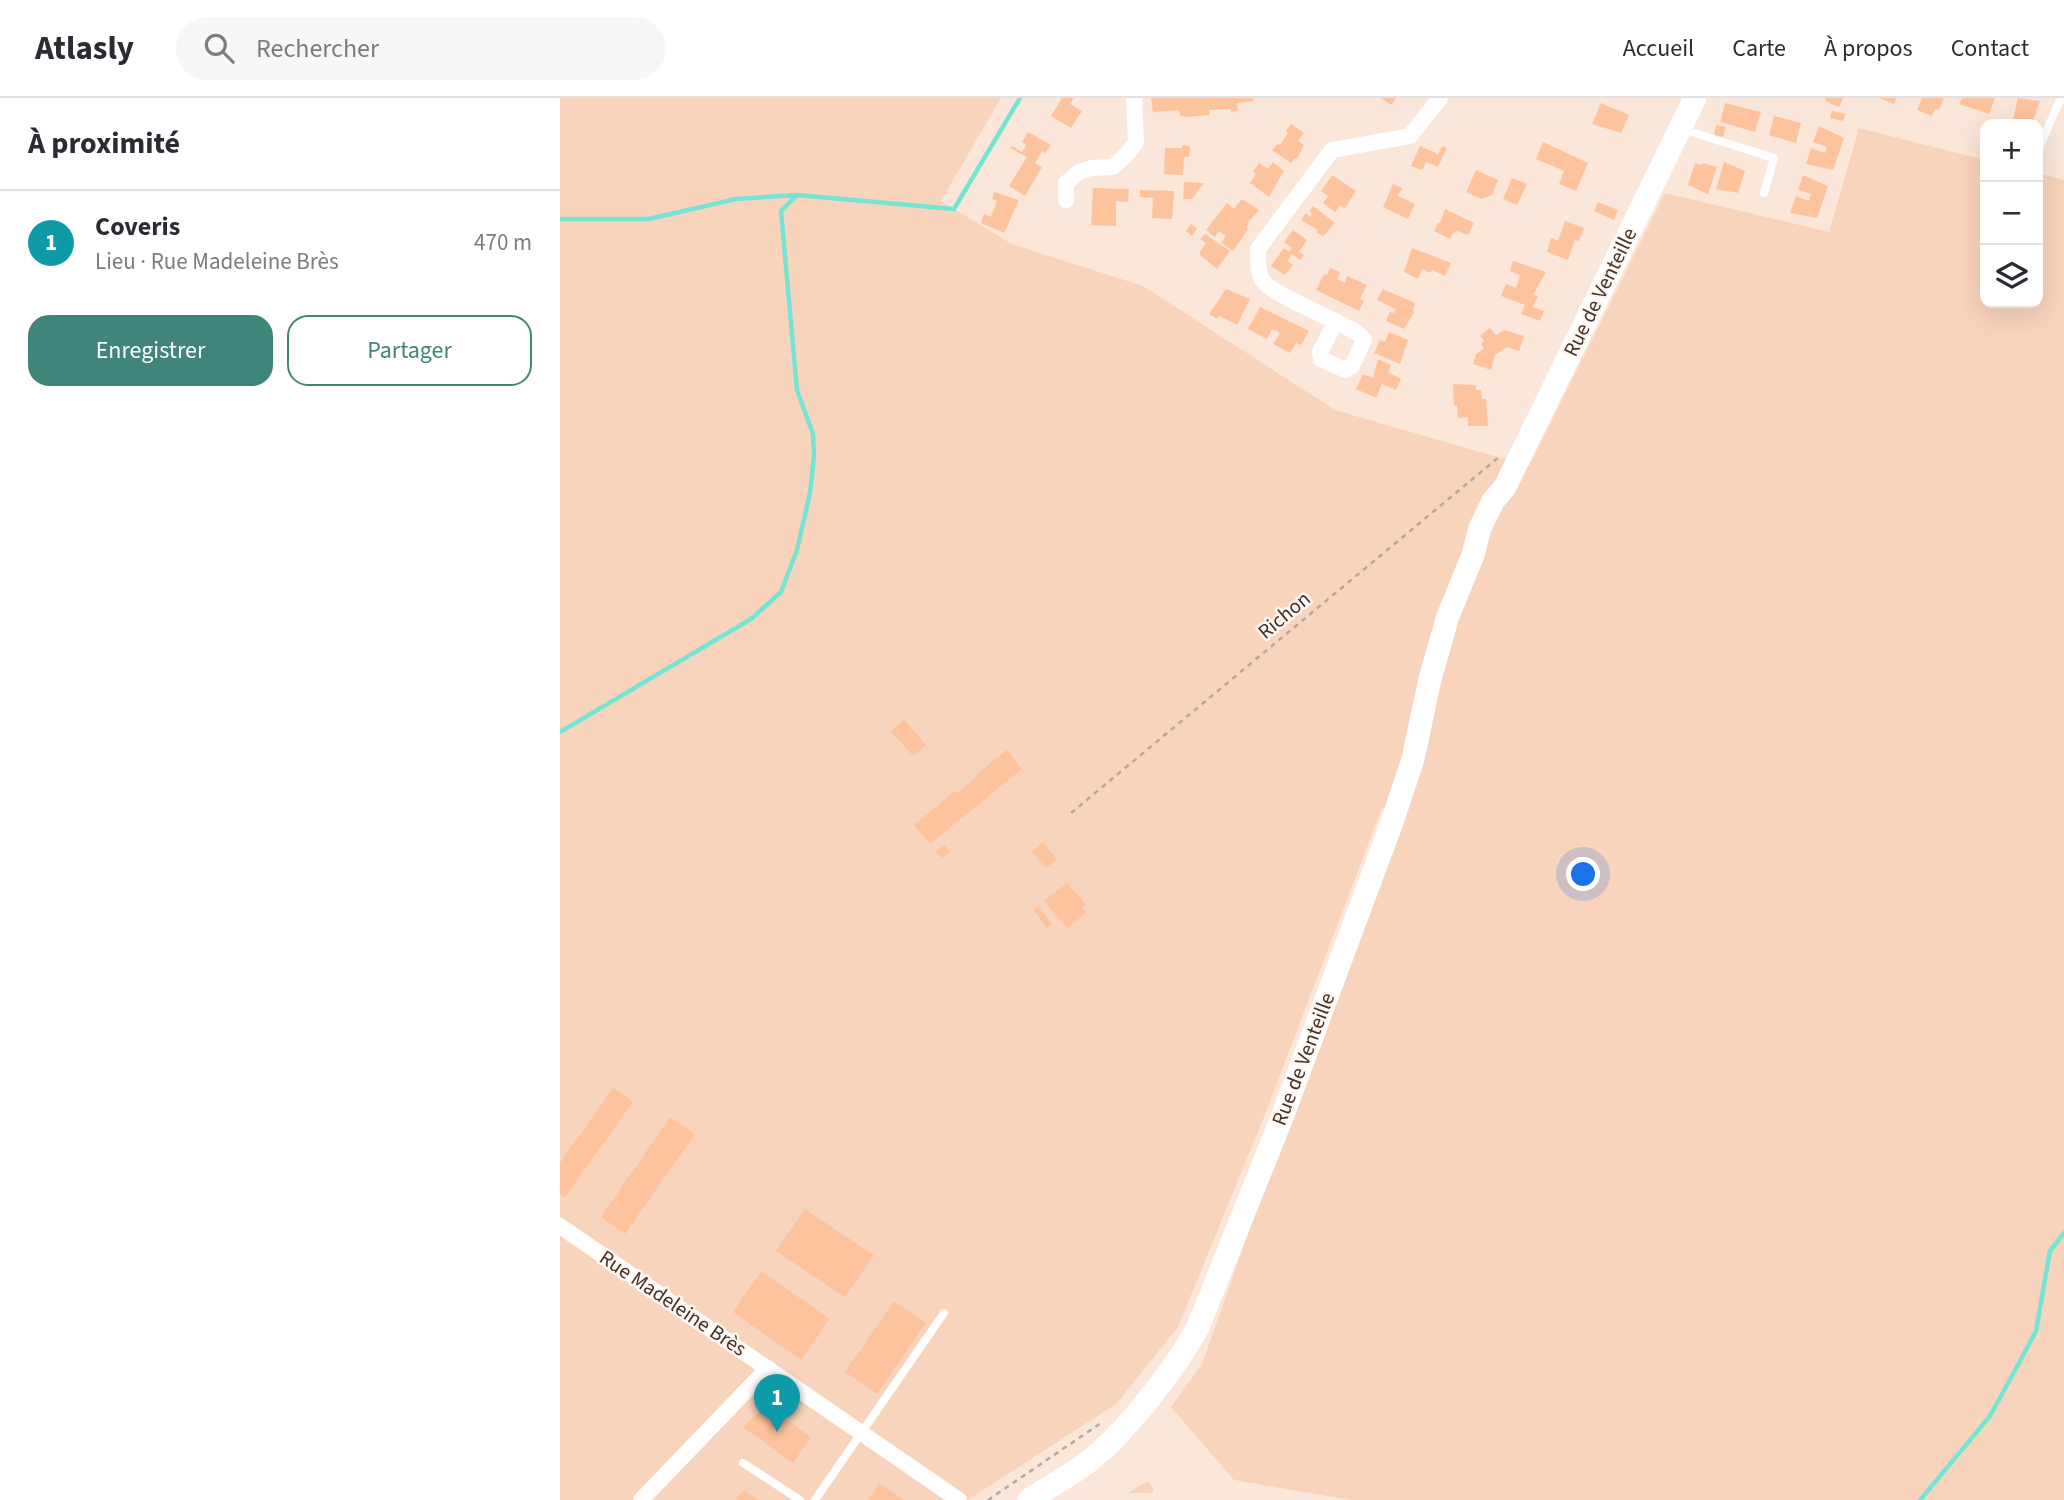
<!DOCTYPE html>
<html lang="fr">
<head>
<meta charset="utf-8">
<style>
  body { margin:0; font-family:"Source Sans 3",sans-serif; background:#f7f7f7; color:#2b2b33 }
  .controls { position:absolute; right:21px; top:21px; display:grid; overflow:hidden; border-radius:14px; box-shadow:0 7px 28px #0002 }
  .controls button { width:63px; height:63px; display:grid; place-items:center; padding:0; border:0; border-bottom:2px solid #e1e1e2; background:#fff; color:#2b2b33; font:35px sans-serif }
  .you { position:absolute; left:1024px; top:777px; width:24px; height:24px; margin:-18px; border:5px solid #fff; border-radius:50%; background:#1a73e8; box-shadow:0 0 0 10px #1a73e833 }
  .badge { display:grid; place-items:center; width:46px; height:46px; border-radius:50%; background:#40857a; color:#fff; font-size:23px; font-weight:700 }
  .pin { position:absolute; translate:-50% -58px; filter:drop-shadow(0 2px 4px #0008) }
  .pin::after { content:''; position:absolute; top:37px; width:24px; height:21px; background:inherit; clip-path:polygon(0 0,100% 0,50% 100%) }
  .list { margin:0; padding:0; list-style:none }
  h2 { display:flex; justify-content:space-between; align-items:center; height:91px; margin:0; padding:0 28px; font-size:30px }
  h2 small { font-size:23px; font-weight:400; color:#7c7c81 }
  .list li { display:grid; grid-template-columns:46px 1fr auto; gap:21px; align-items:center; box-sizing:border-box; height:105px; padding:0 28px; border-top:2px solid #e1e1e2 }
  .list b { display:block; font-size:26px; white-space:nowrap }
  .list p { margin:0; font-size:23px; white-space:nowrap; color:#7c7c81 }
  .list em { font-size:23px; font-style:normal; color:#7c7c81 }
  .actions { display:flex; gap:14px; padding:21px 28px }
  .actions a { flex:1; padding:16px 0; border:2px solid #40857a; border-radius:21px; text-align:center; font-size:24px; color:#40857a }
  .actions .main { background:#40857a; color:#fff }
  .icon { flex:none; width:38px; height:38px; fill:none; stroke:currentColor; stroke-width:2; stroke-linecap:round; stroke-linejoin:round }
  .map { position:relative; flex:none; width:1504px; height:1402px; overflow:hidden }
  header { display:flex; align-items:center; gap:42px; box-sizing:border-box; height:98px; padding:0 35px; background:#fff; border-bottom:2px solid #e1e1e2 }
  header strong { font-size:33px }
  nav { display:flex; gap:38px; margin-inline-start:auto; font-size:24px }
  .search { width:490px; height:63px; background:#f7f7f7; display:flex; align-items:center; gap:18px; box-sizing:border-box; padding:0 24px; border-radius:38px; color:#7c7c81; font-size:26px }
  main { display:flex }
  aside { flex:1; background:#fff }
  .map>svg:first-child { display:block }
  .green { fill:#f9d4bc }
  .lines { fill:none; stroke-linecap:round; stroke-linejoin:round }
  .stream { stroke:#75e4d3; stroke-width:4.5 }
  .building { fill:#fdc39c }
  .path { stroke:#b8a79b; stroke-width:2.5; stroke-dasharray:5 5; stroke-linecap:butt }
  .lane { stroke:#fff; stroke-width:8 }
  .street { stroke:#fff; stroke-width:16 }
  .secondary { stroke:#fff; stroke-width:23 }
  .labels { text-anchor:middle; stroke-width:5; stroke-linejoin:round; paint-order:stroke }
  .street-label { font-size:21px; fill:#42342c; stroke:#fef7f2 }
</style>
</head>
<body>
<header>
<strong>Atlasly</strong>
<div class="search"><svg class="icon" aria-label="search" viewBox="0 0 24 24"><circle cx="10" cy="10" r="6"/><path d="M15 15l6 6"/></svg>Rechercher</div>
<nav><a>Accueil</a><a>Carte</a><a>À propos</a><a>Contact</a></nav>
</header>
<main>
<aside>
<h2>À proximité<small></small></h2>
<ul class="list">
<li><span class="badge" style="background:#0f9aa8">1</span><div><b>Coveris</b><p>Lieu · Rue Madeleine Brès</p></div><em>470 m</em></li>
</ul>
<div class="actions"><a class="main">Enregistrer</a><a>Partager</a></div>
</aside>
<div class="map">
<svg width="1504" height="1402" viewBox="0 0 1504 1402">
  <rect width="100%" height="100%" fill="#fbe7d9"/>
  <g class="green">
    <path d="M0,0H441L381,103L452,146L583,188L775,312L969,368L1105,95L1269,134L1299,30L1425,62V205H1478V75L1504,82V1402H790L674,1382L611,1309L642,1266L726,1028L842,725L822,710L704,1019L618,1229L556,1306L408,1402H0Z"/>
    <path d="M588,1383L594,1392L593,1395H568Z"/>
  </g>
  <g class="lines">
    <g class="stream">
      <path d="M0,121H89L176,101L237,97"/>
      <path d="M0,634L191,521L221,494L237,452L250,395L254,358L253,336L237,292L221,113L237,97L394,111L460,0"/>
      <path d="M1360,1402L1430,1318L1453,1276L1476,1233L1490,1153L1504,1135"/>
    </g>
  </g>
  <g class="building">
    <path d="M502,0H514L510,6L522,13L511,30L491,18Z"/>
    <path d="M591,0H693V3L677,5L678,13L671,14V11L649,12L650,17L628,19L620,18L619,12L593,14Z"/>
    <path d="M821,0H836L831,7Z"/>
    <path d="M1266,0H1283L1279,9L1265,3Z"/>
    <path d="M1319,0H1337L1334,6Z"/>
    <path d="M1362,0H1384L1379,12L1375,11L1372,18L1357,12Z"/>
    <path d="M1402,0H1435L1429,16L1399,6Z"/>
    <path d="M1458,0L1480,3L1472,26H1452Z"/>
    <path d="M1041,5L1069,17L1061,35L1032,26Z"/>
    <path d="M1165,5L1201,14L1195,34L1160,24Z"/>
    <path d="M1272,13L1286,16L1283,23L1270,20Z"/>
    <path d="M1214,18L1241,25L1236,45L1209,37Z"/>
    <path d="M731,26L744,35L738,43L744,47L737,61L735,60L731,65L712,52L718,45L720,47L728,35L726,33Z"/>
    <path d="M1156,27L1166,29L1163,39L1154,37Z"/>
    <path d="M1259,28L1284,40L1273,72L1246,66L1251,50L1265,55L1267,49L1253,44Z"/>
    <path d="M468,34L491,47L485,55L482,53L475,65L482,69L465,98L449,88L467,59L450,50L452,48L462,54L466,47L462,44Z"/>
    <path d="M983,44L1028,65L1016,93L999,86L1004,73L976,61Z"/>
    <path d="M622,47L630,48L629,59H624L623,77L604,76L605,50H622Z"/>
    <path d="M860,48L878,56L882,48L887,50L878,69L866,64L862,72L851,68Z"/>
    <path d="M713,64L724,73L709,99L690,85L696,76L693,74L699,65L708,71Z"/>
    <path d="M1164,64L1185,73L1178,95L1156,91Z"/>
    <path d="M1135,65L1142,67L1143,65L1157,69L1148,96L1128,87Z"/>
    <path d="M916,72L938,82L932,97L921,101L906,94Z"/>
    <path d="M772,77L796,93L785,110L780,107L775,114L763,105L768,98L761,93Z"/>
    <path d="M1243,77L1268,88L1257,120L1230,115L1236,98L1249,103L1251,96L1238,92Z"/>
    <path d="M952,80L967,86L957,107L943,101Z"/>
    <path d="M624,84L644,85L632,101H623Z"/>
    <path d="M833,86L842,90L838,98L855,106L848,121L823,109Z"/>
    <path d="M533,90L569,91L568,104L556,103V128L531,127Z"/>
    <path d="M580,92L614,93L612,121L592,120L593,100L580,99Z"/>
    <path d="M434,94L459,102L444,135L421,125L424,116L431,119L437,103L432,101Z"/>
    <path d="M682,101L699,112L689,123L687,129L688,131L673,153L661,145L666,138L659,133L655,139L646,132L667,105L674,111Z"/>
    <path d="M1038,104L1058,112L1054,122L1034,113Z"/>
    <path d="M753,108L775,125L763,138L756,134L758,132L741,122L746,115L750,119L752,116L749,113Z"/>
    <path d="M885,111L914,125L908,137L898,133L893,135L890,141L874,133L878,125H880Z"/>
    <path d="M1005,123L1024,130L1019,143L1015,142L1008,162L987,154L991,140L998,143Z"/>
    <path d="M631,126L637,130L632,138L626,133Z"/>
    <path d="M733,132L747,142L739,154L744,157L740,162L732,156L727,163L733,167L725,177L711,168L724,150L729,154L732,150L724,144Z"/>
    <path d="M645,136L670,153L657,171L639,156L646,145L640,141Z"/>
    <path d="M852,150L891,165L885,178L872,172L870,175L862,171L858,181L844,174Z"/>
    <path d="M953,163L986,174L973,197L978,198L973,209L984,213L980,223L961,216L965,207L941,198L946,186L956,190L960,177L950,173Z"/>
    <path d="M770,170L780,174L777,181L785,185L787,178L807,187L800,201L804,203L799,213L756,192L764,176L767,177Z"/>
    <path d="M666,191L690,201L677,227L659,218L657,221L649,216Z"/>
    <path d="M823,191L855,205L853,211L854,215L844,231L826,223L830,214L834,215L836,211L817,202Z"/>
    <path d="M700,209L749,233L741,247L736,245L730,255L713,246L720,235L712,231L707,241L688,231Z"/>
    <path d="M930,230L936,237L944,232L964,238L959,253L947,249L935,257L931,272L913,266L916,256L924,250L921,246L924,243L920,238Z"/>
    <path d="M829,234L848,242L840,266L814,255L820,242L825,244Z"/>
    <path d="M818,261L831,267L828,274L841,281L836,292L822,286L816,300L796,291L803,276L813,280Z"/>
    <path d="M893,286L916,287V292H921L922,301H926L928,328H908V319L898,320L897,307H894Z"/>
    <path d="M344,622L366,647L353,658L331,633Z"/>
    <path d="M447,652L462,671L370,746L354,727L395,693L397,695L418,678L417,676Z"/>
    <path d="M483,744L497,762L486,770L472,754Z"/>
    <path d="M385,747L390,754L382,760L376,753Z"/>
    <path d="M507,785L526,807L522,810L526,815L507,830L484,803Z"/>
    <path d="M478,808L492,826L487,830L473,812Z"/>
    <path d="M53,990L73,1004L5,1099L0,1096V1065Z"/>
    <path d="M110,1019L135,1036L65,1136L41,1119Z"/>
    <path d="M245,1111L314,1157L285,1199L216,1153Z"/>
    <path d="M201,1173L270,1221L241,1262L173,1214Z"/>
    <path d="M334,1203L366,1225L317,1296L285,1274Z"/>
    <path d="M206,1307L251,1339L233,1365L183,1329Z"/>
    <path d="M319,1385L344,1402H308Z"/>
    <path d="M183,1392L198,1402H176Z"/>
  </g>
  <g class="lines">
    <g class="path">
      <path d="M511,715L939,359"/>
      <path d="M428,1402L541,1325"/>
    </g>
    <g class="lane">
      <path d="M1122,31L1214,60L1204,95"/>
      <path d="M1478,52L1501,0"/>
      <path d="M183,1365L240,1402"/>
      <path d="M255,1402L384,1215"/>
    </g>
    <g class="street">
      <path d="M506,102V85L519,74L531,70L553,69L568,55L576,44L574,0"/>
      <path d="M776,223L760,254L761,261L785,272L792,268L804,242C799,234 789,231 781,226C766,218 711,195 703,183C697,173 698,162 698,151L772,52L850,38L880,0"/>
      <path d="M0,1128L399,1402"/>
      <path d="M81,1402L208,1270"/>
    </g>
    <path class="secondary" d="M469,1402C490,1388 514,1376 533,1360C570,1329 615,1271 638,1229L721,1022L831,727L853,661L870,581L888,518L913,457L920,430L933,403L945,389L1135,0"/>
  </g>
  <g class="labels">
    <g class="street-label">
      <text transform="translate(1040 194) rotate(-64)" y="7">Rue de Venteille</text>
      <text transform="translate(724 517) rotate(-40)" y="7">Richon</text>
      <text transform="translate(743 961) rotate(-69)" y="7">Rue de Venteille</text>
      <text transform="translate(113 1205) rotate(34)" y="7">Rue Madeleine Brès</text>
    </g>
  </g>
</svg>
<div class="controls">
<button>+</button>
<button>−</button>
<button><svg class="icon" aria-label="layers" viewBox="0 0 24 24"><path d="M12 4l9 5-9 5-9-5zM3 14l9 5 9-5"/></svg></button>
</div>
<div class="you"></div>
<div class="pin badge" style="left:217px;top:1334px;background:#0f9aa8">1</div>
</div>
</main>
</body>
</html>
